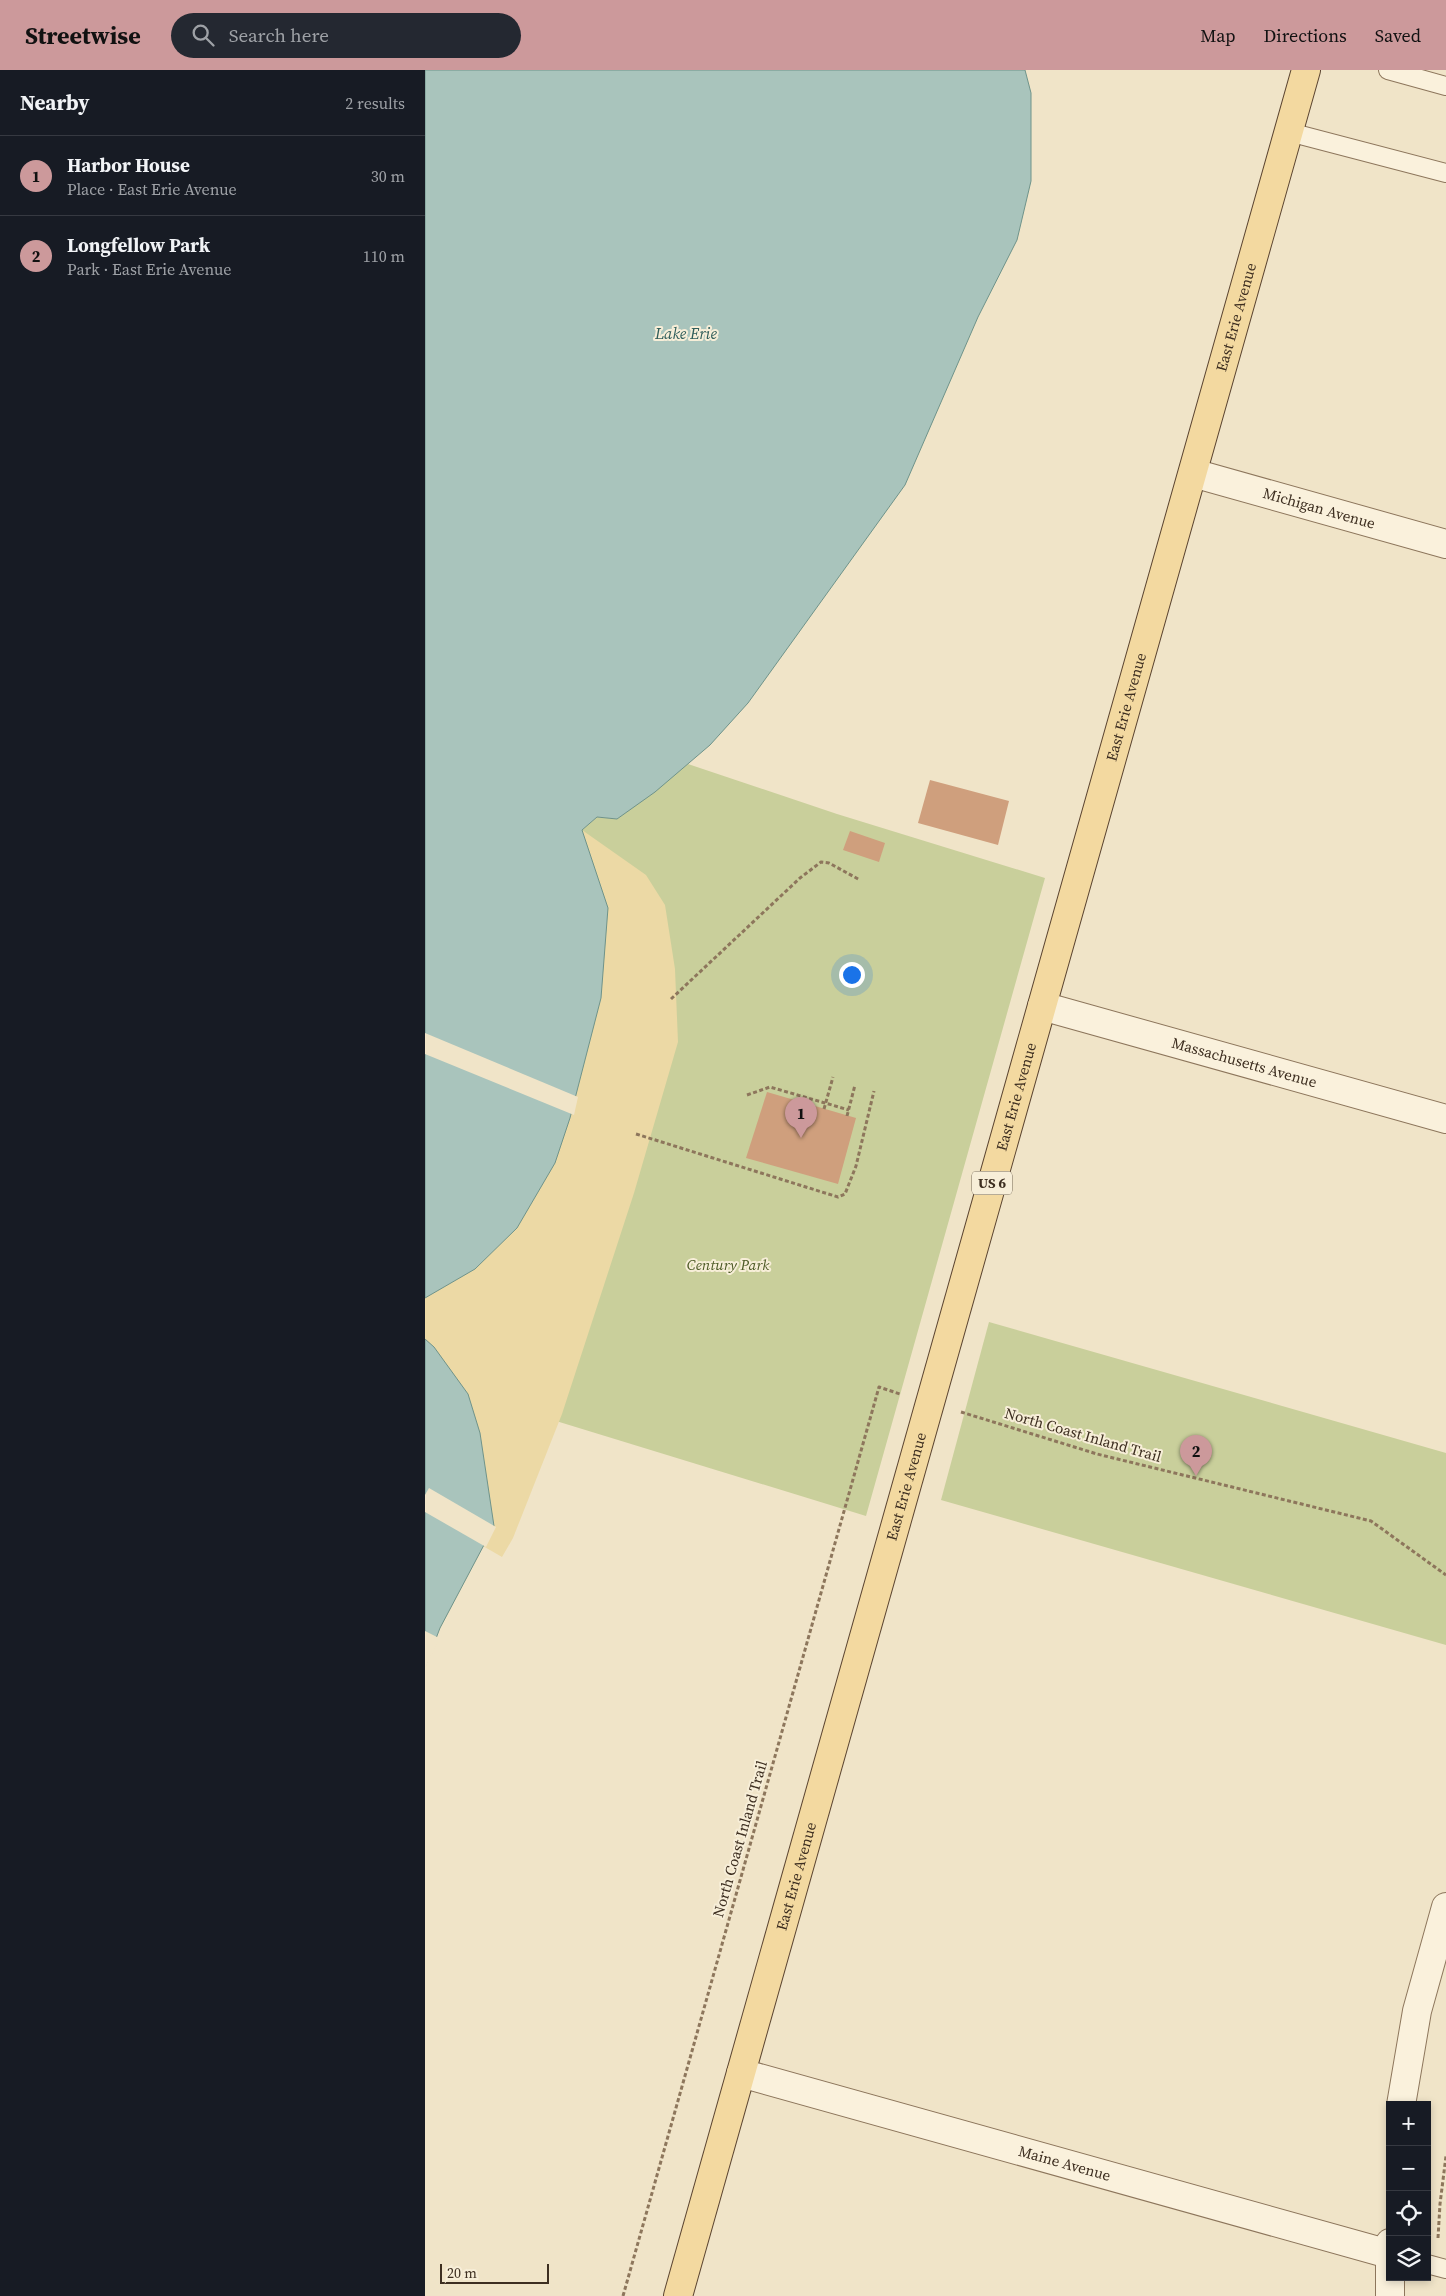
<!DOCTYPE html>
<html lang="en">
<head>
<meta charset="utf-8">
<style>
  body { margin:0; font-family:"Source Serif 4",serif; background:#242831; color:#f1f3f6 }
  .controls { position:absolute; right:15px; bottom:15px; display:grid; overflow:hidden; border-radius:0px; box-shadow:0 2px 8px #0003 }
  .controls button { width:45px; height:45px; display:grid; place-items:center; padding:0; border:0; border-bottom:1px solid #363941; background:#171b24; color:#f1f3f6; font:25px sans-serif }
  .scale { position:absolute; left:15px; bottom:12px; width:109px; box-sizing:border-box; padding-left:5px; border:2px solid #3d2e20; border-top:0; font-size:14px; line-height:18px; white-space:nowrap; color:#3d2e20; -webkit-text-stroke:4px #f7eed8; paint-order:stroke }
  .you { position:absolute; left:426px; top:904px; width:18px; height:18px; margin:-12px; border:4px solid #fff; border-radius:50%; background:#1a73e8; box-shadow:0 0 0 8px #1a73e833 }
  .badge { display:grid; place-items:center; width:32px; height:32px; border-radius:50%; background:#cc999b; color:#111; font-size:16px; font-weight:700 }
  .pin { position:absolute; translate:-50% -41px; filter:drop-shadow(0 1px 2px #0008) }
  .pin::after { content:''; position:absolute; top:26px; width:18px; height:15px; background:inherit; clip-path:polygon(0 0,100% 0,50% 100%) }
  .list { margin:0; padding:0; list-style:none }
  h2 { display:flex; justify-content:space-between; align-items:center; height:65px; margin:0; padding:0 20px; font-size:21px }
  h2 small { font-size:16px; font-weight:400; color:#9ea1a6 }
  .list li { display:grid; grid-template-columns:32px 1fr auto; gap:15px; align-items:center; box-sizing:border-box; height:80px; padding:0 20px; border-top:1px solid #363941 }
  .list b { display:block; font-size:19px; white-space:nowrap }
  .list p { margin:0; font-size:16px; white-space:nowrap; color:#9ea1a6 }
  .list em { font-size:16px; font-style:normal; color:#9ea1a6 }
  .icon { flex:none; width:28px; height:28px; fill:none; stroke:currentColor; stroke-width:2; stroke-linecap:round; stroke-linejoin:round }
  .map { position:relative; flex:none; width:1021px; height:2226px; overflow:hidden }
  header { display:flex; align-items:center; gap:30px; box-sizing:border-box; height:70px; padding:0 25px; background:#cc999b; color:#111 }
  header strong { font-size:24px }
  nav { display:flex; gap:28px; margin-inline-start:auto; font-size:18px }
  .search { width:350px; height:45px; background:#242831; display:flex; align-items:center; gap:12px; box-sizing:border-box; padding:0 18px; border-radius:28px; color:#9ea1a6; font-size:19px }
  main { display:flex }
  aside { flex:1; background:#171b24 }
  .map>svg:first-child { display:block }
  .green { fill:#c9cf9b }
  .sand { fill:#ecd9a5 }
  .water { fill:#a9c4bc; stroke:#6f938a }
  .pier { fill:#f0e4c8 }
  .building { fill:#cf9f7d }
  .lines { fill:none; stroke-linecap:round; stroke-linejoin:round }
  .lane-casing { stroke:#8d765c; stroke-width:20 }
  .street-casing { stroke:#8d765c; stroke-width:30 }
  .primary-casing { stroke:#5b4430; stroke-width:30 }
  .path { stroke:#8d765c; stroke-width:3; stroke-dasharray:4 2.5; stroke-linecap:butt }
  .lane { stroke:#faf1dc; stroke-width:18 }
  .street { stroke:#faf1dc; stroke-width:28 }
  .primary { stroke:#f3d9a0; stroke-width:28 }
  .labels { text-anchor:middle; stroke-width:4; stroke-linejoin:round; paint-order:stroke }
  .shield { fill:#f7eed8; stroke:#756857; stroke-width:1 }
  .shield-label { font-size:14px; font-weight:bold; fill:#3d2e20 }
  .street-label { font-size:15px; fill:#3d2e20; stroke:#f7eed8 }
  .park-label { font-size:15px; font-style:italic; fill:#4d5a26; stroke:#f7eed8 }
  .water-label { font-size:16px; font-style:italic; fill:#2f5d5a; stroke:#f7eed8 }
</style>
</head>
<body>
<header>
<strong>Streetwise</strong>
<div class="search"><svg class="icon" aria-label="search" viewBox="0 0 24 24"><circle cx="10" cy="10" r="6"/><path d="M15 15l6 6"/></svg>Search here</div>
<nav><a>Map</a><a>Directions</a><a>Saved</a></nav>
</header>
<main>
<aside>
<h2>Nearby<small>2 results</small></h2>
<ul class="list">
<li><span class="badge">1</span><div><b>Harbor House</b><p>Place · East Erie Avenue</p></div><em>30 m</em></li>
<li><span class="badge">2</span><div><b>Longfellow Park</b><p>Park · East Erie Avenue</p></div><em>110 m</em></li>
</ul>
</aside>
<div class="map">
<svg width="1021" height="2226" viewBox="0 0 1021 2226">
  <rect width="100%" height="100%" fill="#f0e4c8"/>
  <g class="green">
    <path d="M263,694L412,744L620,808L441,1446L43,1324L0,1228L157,760L172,747L192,749Z"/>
    <path d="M564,1252L1021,1383V1575L516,1430Z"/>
  </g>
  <path class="sand" d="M157,760L221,805L240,835L250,899L253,972L209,1123L137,1344L88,1468L77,1487L58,1476L15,1558L0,1312V1152Z"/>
  <g class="water">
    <path d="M0,0H600L606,23V111L592,170L553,247L480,415L323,633L285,675L230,722L192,749L172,747L157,760L183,838L176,928L145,1048L130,1093L92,1158L50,1199L0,1228Z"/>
    <path d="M0,1269L9,1277L43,1324L55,1363L69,1456L15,1558L0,1597Z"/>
  </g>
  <g class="pier">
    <path d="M0,963L153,1027L149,1045L0,984Z"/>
    <path d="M4,1418L71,1457L61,1477L0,1442V1425Z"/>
    <path d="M0,1561L12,1567L13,1570L0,1599Z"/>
  </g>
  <g class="building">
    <path d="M505,710L584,731L573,775L493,753Z"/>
    <path d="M425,761L460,773L454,792L418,780Z"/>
    <path d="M342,1022L431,1048L413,1114L321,1088Z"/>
  </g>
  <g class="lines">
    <defs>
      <g id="lane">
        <path d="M963,0L1021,16"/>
        <path d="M864,62L1021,103"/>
        <path d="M1002,2194L1021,2199"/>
      </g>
      <g id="street">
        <path id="s1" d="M768,403L1021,474"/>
        <path id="s2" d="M617,936L1021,1049"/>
        <path id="s3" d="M316,2003L964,2184"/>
        <path d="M976,2035L992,1941L1021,1837"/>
        <path d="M965,2173V2226"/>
      </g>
      <g id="primary">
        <path id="s4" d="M253,2226L881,0"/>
      </g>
    </defs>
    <use href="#lane" class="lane-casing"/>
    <use href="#street" class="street-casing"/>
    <use href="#primary" class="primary-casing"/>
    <g class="path">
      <path d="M246,929L375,808L396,792L404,793L435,810"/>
      <path d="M322,1025L345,1017L424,1040"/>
      <path d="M399,1039L408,1007"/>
      <path d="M422,1046L430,1015"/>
      <path d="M211,1064L413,1127L420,1124L431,1096L449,1021"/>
      <path d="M536,1342L672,1384L946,1451L1021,1505"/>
      <path d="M1013,2168L1015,2134L1021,2086"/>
      <path d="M198,2226L454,1317L475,1324"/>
    </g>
    <use href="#lane" class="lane"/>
    <use href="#street" class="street"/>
    <use href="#primary" class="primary"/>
  </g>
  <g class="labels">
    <rect class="shield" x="547" y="1101.5" width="40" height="23" rx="4"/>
    <g class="shield-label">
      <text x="567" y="1118">US 6</text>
    </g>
    <g class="street-label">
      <text dy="5" stroke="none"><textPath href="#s4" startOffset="2056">East Erie Avenue</textPath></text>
      <text dy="5" stroke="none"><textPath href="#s1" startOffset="131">Michigan Avenue</textPath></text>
      <text dy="5" stroke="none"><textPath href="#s4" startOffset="1651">East Erie Avenue</textPath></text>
      <text dy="5" stroke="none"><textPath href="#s2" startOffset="210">Massachusetts Avenue</textPath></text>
      <text dy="5" stroke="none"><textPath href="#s4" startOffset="1246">East Erie Avenue</textPath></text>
      <text transform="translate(658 1365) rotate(16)" y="5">North Coast Inland Trail</text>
      <text dy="5" stroke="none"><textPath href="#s4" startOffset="841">East Erie Avenue</textPath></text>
      <text transform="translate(315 1769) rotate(-74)" y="5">North Coast Inland Trail</text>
      <text dy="5" stroke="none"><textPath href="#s4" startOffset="436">East Erie Avenue</textPath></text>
      <text dy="5" stroke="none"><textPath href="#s3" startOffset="336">Maine Avenue</textPath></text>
    </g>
    <g class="park-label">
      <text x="303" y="1200">Century Park</text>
    </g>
    <g class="water-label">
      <text x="261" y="269">Lake Erie</text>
    </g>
  </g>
</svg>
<div class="controls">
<button>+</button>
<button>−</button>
<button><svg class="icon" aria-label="locate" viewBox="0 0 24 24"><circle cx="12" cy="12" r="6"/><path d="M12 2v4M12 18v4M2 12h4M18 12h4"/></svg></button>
<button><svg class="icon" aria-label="layers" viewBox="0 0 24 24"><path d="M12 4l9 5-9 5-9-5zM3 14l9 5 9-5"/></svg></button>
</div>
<div class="scale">20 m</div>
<div class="you"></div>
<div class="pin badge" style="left:376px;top:1068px">1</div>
<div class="pin badge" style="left:771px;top:1406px">2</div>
</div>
</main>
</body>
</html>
